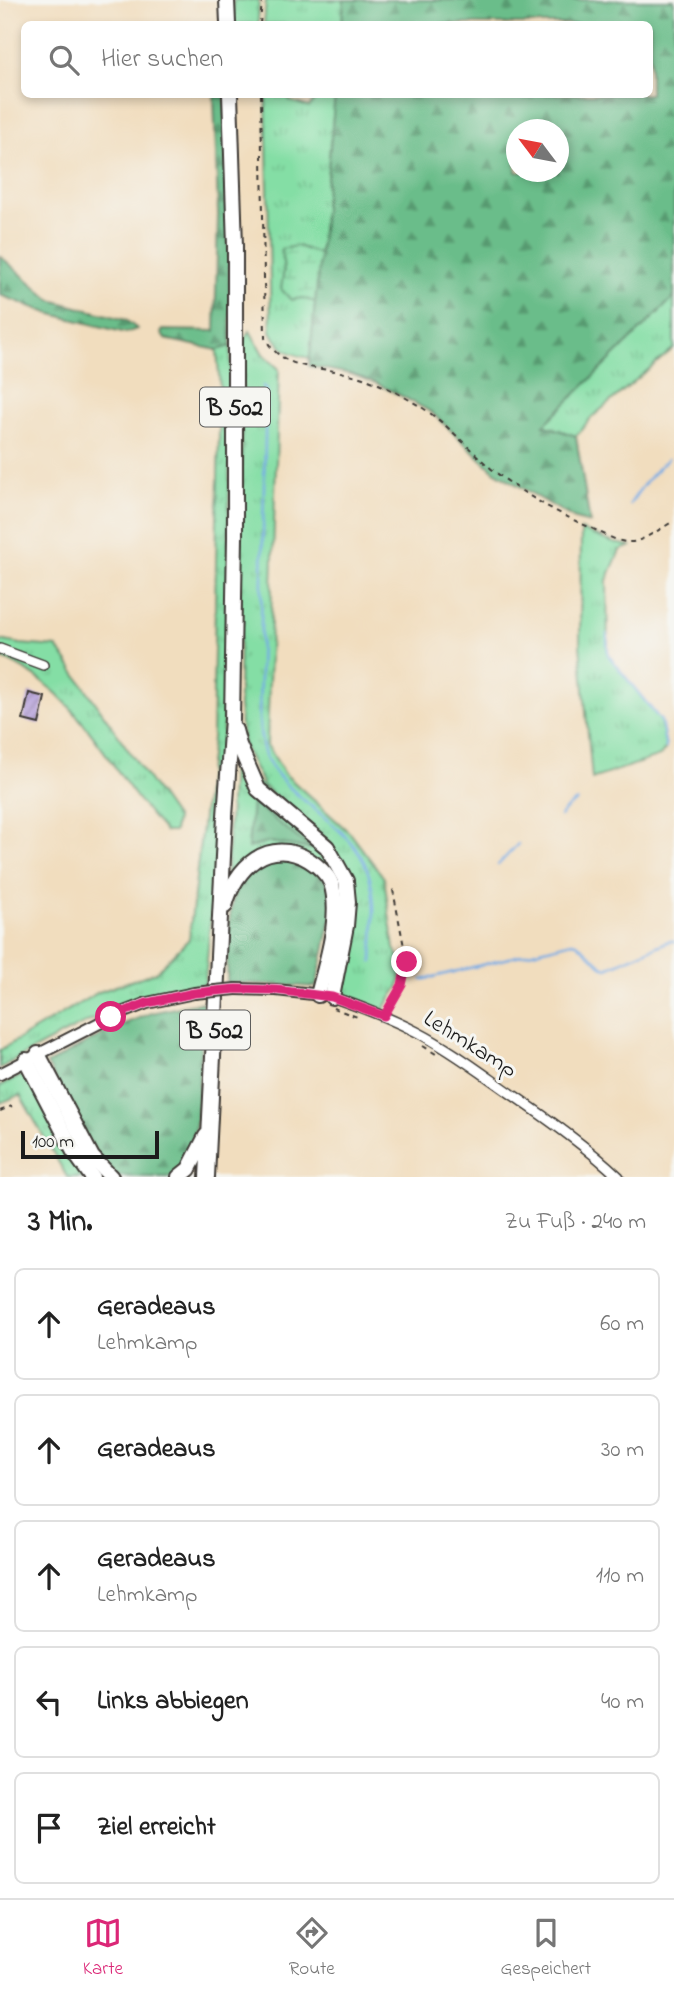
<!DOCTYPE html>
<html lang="de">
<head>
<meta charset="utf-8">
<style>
  body { margin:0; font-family:"Indie Flower",sans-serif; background:#f6f6f6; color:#222 }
  .compass { position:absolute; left:506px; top:119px; width:63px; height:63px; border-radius:50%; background:#fff; box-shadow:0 4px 10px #0003; rotate:302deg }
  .scale { position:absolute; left:21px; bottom:18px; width:138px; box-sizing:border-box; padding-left:7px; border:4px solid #1c1c1c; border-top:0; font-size:19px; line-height:24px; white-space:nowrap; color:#1c1c1c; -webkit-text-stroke:5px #f6f6f2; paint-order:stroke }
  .stop { position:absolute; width:21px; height:21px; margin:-16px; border:5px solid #db2777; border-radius:50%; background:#fff }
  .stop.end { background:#db2777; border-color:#fff; box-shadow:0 2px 7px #0008 }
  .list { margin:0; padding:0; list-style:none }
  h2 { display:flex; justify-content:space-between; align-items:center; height:91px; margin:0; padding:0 28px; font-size:30px }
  h2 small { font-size:23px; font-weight:400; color:#767676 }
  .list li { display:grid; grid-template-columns:46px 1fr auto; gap:21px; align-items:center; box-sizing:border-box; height:112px; margin:0 14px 14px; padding:0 14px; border:2px solid #e0e0e0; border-radius:10px }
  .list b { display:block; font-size:26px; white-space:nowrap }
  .list p { margin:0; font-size:23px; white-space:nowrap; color:#767676 }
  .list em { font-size:23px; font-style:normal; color:#767676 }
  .icon { flex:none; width:38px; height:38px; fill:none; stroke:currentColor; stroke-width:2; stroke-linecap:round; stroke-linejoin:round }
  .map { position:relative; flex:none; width:674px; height:1177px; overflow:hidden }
  .search { position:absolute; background:#fff; box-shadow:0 4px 10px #0003; left:21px; right:21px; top:21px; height:77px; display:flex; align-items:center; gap:18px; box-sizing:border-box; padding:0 24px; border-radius:10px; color:#767676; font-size:26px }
  .sheet { height:721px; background:#fff }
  nav { display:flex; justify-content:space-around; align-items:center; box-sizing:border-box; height:98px; border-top:2px solid #e0e0e0; background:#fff; font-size:19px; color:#767676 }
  nav a { display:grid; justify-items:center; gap:4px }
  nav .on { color:#db2777 }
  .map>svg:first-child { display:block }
  .grass { fill:url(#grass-tufts); stroke:#507d60; stroke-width:2; fill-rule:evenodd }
  .forest { fill:url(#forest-firs); stroke:#446c53; stroke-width:2; fill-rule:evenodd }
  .wetland { fill:url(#wetland-marsh); stroke:#507d60; stroke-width:2 }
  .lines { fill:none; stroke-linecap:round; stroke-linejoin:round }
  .stream { stroke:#76ace4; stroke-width:2.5 }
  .building { fill:url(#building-hatch) }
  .minor-casing { stroke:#3c3934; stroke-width:12 }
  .tertiary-casing { stroke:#3c3934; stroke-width:14 }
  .trunk-casing { stroke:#3c3934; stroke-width:18 }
  .path { stroke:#3c3934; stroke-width:2; stroke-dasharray:5 5; stroke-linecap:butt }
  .minor { stroke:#fff; stroke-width:9 }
  .tertiary { stroke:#fff; stroke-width:10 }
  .trunk { stroke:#fff; stroke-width:14 }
  .tertiary-bridge-casing { stroke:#3c3934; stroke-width:14; stroke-linecap:butt }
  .tertiary-bridge { stroke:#fff; stroke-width:10 }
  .route { stroke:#db2777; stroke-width:9 }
  .labels { text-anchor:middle; stroke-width:6; stroke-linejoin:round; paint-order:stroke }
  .shield { fill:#f6f6f2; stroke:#5d5d5c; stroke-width:2 }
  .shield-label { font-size:23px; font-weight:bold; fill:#1c1c1c }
  .street-label { font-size:24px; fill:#1c1c1c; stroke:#f6f6f2 }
</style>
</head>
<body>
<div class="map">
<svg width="674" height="1177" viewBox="0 0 674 1177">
  <defs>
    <pattern id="grass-tufts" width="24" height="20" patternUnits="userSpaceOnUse" patternTransform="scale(1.75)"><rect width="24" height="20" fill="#84dea5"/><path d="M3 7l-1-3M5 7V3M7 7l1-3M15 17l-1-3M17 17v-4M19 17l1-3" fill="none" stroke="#71be8d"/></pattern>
    <pattern id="forest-firs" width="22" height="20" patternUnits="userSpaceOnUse" patternTransform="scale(1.75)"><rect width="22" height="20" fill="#6bbd8a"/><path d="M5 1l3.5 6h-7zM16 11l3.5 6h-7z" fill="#579970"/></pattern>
    <pattern id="wetland-marsh" width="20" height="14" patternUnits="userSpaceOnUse" patternTransform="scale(1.75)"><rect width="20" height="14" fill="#84dea5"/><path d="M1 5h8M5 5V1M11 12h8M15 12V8" fill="none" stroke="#71be8d"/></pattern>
    <pattern id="building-hatch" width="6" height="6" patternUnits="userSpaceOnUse" patternTransform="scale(1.75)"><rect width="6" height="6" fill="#b39cd9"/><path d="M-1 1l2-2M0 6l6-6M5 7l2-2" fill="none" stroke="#917eaf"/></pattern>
  </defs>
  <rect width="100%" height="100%" fill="#f6f6f2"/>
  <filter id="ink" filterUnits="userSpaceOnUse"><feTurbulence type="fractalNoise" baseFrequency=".0143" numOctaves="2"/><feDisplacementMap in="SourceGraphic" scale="14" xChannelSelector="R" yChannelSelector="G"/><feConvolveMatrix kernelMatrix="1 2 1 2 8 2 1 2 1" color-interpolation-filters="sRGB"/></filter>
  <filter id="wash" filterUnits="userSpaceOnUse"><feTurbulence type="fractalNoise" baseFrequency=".00686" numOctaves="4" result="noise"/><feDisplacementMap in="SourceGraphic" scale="28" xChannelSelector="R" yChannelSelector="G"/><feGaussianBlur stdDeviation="1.57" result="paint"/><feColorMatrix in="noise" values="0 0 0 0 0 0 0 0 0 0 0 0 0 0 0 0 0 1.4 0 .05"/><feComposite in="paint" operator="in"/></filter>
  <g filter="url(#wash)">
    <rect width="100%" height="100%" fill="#f1ddbe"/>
    <g class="grass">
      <path d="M233,0H259L258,24H234Z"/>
      <path d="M266,0H344L342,24H264Z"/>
      <path d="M266,95H287L290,101L309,107L319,95H335L310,358C289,354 281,351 271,331Z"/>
      <path d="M674,297V348L591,418L576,436L543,425Z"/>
      <path d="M250,331L263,354L279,369L267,745L285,774L351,834L384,878L394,949L404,964L399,986L383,1010L340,992L354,893L330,844L263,785L243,745L239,706L243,341Z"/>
      <path d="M231,346L228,562L221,789L205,984C131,995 65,1032 0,1068V1050L99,992L156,972L189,939L212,738L220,389L217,350Z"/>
      <path d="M581,530L614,543L632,546L620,550L607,580L608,655L661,721L666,748L660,756L592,779L580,645Z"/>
      <path d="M0,640L20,644L57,647L176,819L174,832H165C156,821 146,810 137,798C96,743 68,685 0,657Z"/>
      <path d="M233,743L240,764L327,855L342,881L346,903L226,886ZM252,803L310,848L270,842Z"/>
      <path d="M27,1073L86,1177H67L20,1095L0,1103V1086Z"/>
    </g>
    <g class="forest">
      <path d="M344,0H674V297L544,425L576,436L590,523L575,519L494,471L431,412L409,400L376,383L351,374L309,366L335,95L650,94V24H342ZM516,130H558V172H516Z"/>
      <path d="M214,95H225L231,346L217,350L165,339L161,333L163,330L215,331L218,214Z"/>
      <path d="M0,256L51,300L126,320L137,329L126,333L48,313L0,295Z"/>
      <path d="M252,802L312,849L270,842L248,848Z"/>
      <path d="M270,857L302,859L328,886L333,911L316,987L227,982C228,956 226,903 240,882C247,871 258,863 270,857Z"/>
      <path d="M203,1002L197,1119L189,1156L172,1177C160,1177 125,1177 117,1176C96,1166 60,1086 47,1064L117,1027L151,1013Z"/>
    </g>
    <path class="wetland" d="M297,246L320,254L315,302L302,298L291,300L281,289L284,270L281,249Z"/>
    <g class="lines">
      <g class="stream">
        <path d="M263,386L266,391L259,720C260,730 261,742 264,752C278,793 344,820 364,862C379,893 373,930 372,962"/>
        <path d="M630,504C641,487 652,472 668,459"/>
        <path d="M607,634L608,655L661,721L666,748"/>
        <path d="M560,816L569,806L577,801"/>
        <path d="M498,865L518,844"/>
        <path d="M422,980L572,942L577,943L602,966L607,968L669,941H674"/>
      </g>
    </g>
    <g id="blocks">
      <path class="building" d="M29,693L45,697L39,724L23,720Z"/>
    </g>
  </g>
  <g filter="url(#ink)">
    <use href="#blocks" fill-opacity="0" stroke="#3c3934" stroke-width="2"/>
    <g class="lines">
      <defs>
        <g id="minor">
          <path d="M0,649L43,665"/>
          <path d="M332,997C361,1007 390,1018 417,1032C452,1050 484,1075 516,1097C552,1122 587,1147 619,1177"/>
        </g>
        <g id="tertiary">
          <path d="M236,989L276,990L322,995"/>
          <path d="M0,1074L111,1017L147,1003L194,993"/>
        </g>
        <g id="trunk">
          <path d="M227,0L228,24"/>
          <path d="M235,730L239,745L258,789L327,847L346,881L348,902L346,926L332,997"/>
          <path d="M225,906C235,867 269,836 309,860C317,865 327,874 331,883C342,916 326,962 318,995"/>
          <path d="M38,1054L92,1157L111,1177"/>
          <path d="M26,1060L74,1152L92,1177"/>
          <path d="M179,1177L189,1169L206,1136"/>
          <path d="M207,1177L225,816L232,719L235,537V246L230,94"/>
        </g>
      </defs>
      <use href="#minor" class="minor-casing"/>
      <use href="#tertiary" class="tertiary-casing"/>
      <use href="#trunk" class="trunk-casing"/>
      <g class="path">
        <path d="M260,24L262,0"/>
        <path d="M261,94L265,338C284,372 316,365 349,374C371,379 393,390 413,402C445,420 467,448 494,471C523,494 557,513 591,528C603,533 617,543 631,542C642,542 663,527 674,521"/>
        <path d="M333,1008L360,1018"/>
        <path d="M388,1009L402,985L407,962L392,885"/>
        <path d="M423,1046L436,1054"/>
        <path d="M0,1111L12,1106"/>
      </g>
      <use href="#minor" class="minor"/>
      <use href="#tertiary" class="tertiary"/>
      <use href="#trunk" class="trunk"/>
      <defs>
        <path id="tertiary-bridge" d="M194,993L236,989"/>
      </defs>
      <use href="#tertiary-bridge" class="tertiary-bridge-casing"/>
      <use href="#tertiary-bridge" class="tertiary-bridge"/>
    </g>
  </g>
  <g class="lines" filter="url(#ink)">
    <path class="route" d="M111,1017L147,1003L194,993L236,989L276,990L332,997L384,1016L402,985L407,962"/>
  </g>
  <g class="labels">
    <g class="shield">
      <rect x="200" y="387.5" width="70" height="39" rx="5"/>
      <rect x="180" y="1010.5" width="70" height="39" rx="5"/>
    </g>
    <g class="shield-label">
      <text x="235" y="415">B 502</text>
      <text x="215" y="1038">B 502</text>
    </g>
    <g class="street-label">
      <text transform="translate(471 1043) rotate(32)" y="8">Lehmkamp</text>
    </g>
  </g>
</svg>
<svg class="compass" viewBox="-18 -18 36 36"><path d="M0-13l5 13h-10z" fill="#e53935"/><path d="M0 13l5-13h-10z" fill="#767676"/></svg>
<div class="scale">100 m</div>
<div class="stop" style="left:111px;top:1017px"></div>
<div class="stop end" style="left:407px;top:962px"></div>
<div class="search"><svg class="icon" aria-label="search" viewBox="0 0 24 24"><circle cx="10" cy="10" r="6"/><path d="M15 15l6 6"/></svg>Hier suchen</div>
</div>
<section class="sheet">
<h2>3 Min.<small>Zu Fuß · 240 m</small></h2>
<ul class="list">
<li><svg class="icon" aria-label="ahead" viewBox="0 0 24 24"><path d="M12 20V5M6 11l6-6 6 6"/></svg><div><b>Geradeaus</b><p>Lehmkamp</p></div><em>60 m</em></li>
<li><svg class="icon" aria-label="ahead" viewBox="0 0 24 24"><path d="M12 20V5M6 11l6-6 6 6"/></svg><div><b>Geradeaus</b></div><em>30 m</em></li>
<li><svg class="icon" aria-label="ahead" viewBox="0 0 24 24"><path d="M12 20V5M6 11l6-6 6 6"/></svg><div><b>Geradeaus</b><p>Lehmkamp</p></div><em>110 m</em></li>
<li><svg class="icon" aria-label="left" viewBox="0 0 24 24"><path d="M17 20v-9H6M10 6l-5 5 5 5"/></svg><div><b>Links abbiegen</b></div><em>40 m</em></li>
<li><svg class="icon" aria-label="arrive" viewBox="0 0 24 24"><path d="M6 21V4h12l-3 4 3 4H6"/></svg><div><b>Ziel erreicht</b></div></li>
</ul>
</section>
<nav>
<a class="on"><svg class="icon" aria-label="map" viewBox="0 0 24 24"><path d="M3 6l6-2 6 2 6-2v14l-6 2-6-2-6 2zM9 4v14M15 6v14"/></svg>Karte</a>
<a><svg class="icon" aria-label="directions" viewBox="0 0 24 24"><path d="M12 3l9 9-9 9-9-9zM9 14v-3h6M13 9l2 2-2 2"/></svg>Route</a>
<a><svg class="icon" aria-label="saved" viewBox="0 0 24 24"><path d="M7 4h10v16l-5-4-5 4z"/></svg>Gespeichert</a>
</nav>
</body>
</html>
